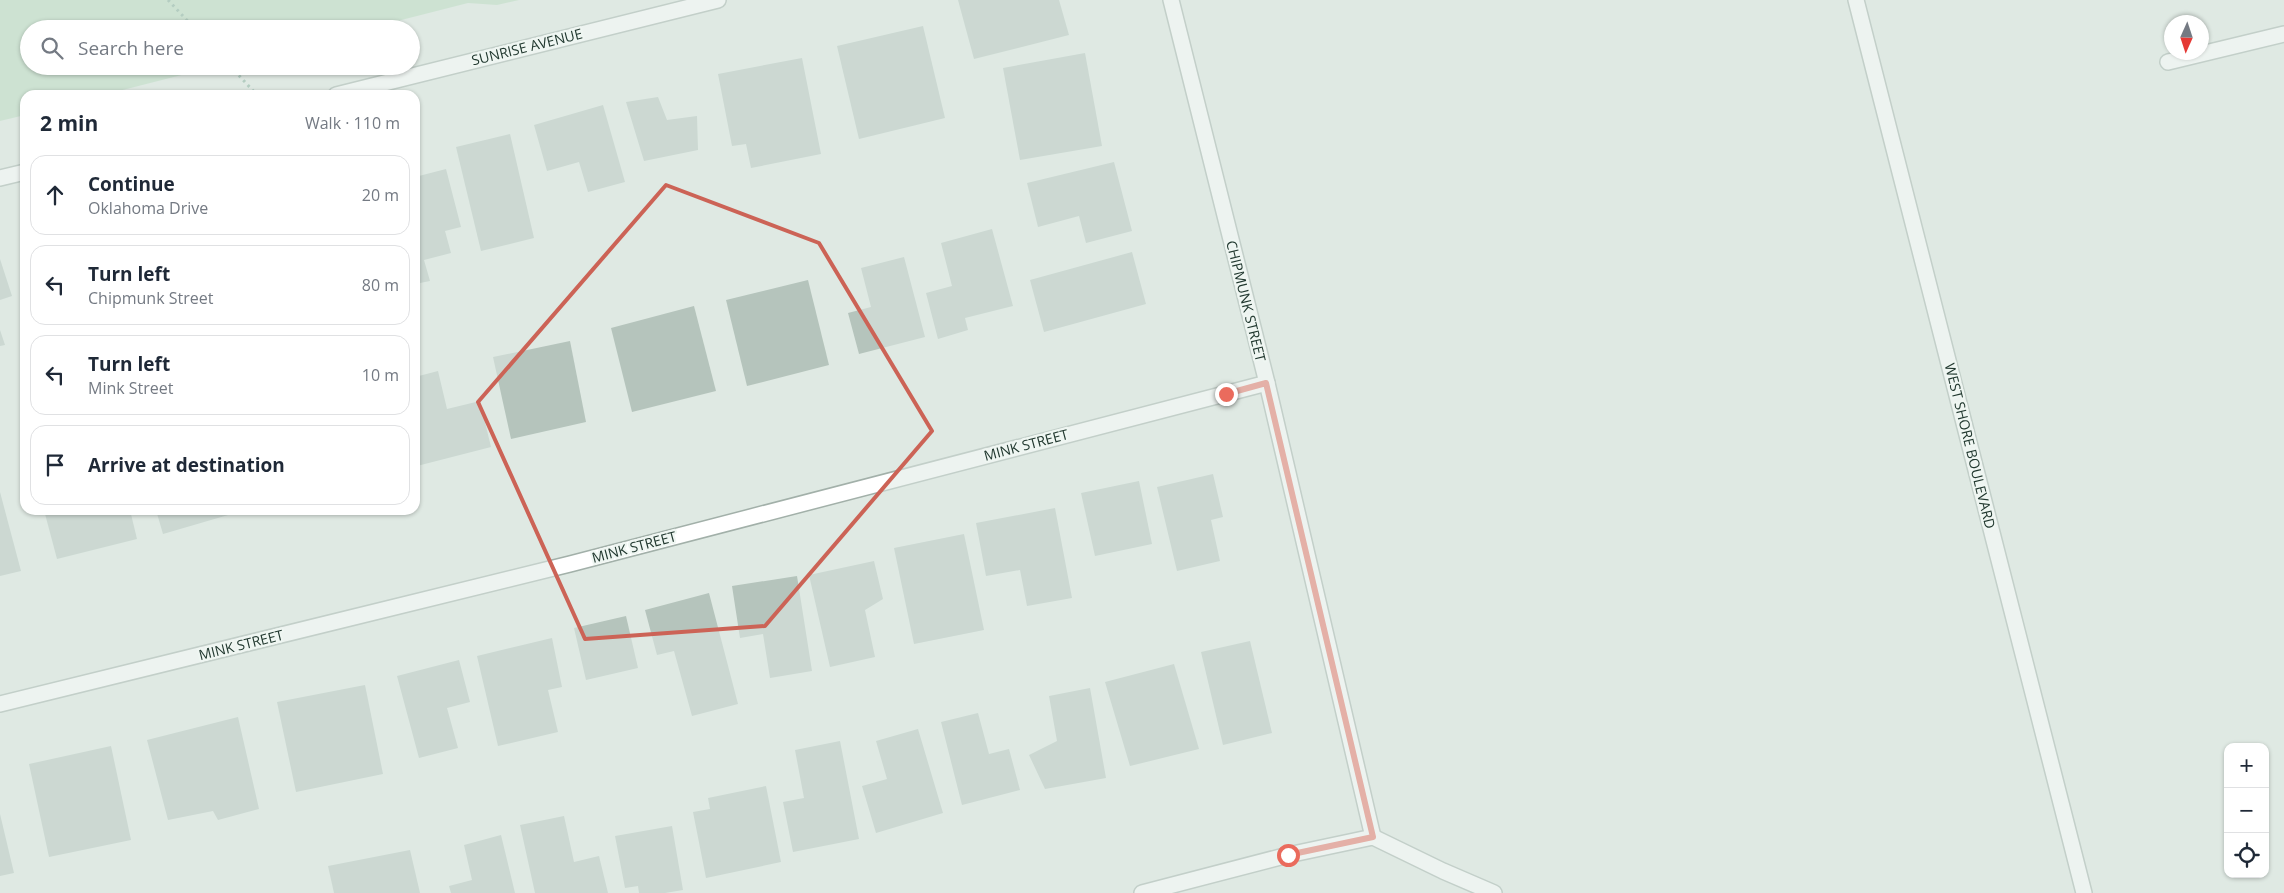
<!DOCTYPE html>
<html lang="en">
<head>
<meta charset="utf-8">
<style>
  body { margin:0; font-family:"Open Sans",sans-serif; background:#f2f2f3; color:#1f2937 }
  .controls { position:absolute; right:15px; bottom:15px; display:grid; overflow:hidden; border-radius:10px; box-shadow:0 1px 4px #0004 }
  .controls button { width:45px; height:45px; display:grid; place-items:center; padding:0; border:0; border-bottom:1px solid #e0e1e3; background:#fff; color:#1f2937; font:25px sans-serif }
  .compass { position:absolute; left:2164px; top:15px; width:45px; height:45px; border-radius:50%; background:#fff; box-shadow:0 1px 4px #0004; rotate:183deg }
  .stop { position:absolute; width:15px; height:15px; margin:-11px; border:4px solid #ea6b5d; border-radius:50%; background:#fff }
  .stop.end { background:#ea6b5d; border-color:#fff; box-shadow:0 1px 5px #0008 }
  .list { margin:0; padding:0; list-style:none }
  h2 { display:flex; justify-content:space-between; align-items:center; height:65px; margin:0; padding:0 20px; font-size:21px }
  h2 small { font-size:16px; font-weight:400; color:#747a83 }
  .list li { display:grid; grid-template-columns:32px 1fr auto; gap:15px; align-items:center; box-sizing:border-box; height:80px; margin:0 10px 10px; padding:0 10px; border:1px solid #e0e1e3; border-radius:15px }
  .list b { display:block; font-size:19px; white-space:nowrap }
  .list p { margin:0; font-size:16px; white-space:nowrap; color:#747a83 }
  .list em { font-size:16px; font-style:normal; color:#747a83 }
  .icon { flex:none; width:28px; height:28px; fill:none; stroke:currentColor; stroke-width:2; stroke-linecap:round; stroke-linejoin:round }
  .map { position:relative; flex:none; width:2284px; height:893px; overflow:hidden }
  .search { position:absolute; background:#fff; box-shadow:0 1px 4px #0004; left:20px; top:20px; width:400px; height:55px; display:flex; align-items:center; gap:12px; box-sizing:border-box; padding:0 18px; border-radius:28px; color:#747a83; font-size:19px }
  .panel { position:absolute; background:#fff; box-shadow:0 1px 4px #0004; left:20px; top:90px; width:400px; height:425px; border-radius:15px }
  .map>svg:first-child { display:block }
  .green { fill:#b9dabd }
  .building { fill:#b5c4bc }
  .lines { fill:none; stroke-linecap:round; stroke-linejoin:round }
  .service-casing { stroke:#a2b0a9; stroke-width:18 }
  .minor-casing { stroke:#a2b0a9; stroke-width:18 }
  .path { stroke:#81ab98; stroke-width:3; stroke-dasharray:2.5 4; stroke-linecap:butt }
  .service { stroke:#fff; stroke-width:15 }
  .minor { stroke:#fff; stroke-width:15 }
  .route { stroke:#ea6b5d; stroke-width:6 }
  .marked { fill:none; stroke:#cc6356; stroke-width:4; stroke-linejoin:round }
  .labels { text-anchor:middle; stroke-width:4.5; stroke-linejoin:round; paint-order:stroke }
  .street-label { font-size:14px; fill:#21382f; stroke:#eff6f2 }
</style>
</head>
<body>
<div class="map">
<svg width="2284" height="893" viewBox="0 0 2284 893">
  <rect width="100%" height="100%" fill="#dfe9e3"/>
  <path class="green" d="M0,0H519L497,5L468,3L366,29H29V66H217L103,95H25V115L0,121Z"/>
  <g class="building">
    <path d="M958,0H1059L1069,35L974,59Z"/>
    <path d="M923,26L945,118L859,139L837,46Z"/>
    <path d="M1085,53L1102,146L1020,160L1003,68Z"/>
    <path d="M802,58L821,154L751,168L746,144L732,146L718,74Z"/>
    <path d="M658,97L667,120L697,116L698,150L644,161L626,102Z"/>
    <path d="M603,105L625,182L588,192L579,162L547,171L534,125Z"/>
    <path d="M510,134L534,238L481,251L456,147Z"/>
    <path d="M1114,162L1132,231L1086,243L1079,216L1038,227L1027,183Z"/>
    <path d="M446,169L461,227L445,231L451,253L424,260L430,281L415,284V177Z"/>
    <path d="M992,229L1013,306L965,318L968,330L938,339L926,293L952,286L941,243Z"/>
    <path d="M1132,252L1146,304L1044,332L1030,280Z"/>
    <path d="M904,257L925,337L859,354L848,313L871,307L861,268Z"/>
    <path d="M0,259L12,296L0,300Z"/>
    <path d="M808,280L829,365L747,386L726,300Z"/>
    <path d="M694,306L716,391L632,412L611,328Z"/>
    <path d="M0,330L5,345L0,346Z"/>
    <path d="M570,341L586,422L511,439L493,357Z"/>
    <path d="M438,371L447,409L480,401L491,447L417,466L415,457V377Z"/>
    <path d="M1213,474L1223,517L1211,520L1220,561L1177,571L1157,487Z"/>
    <path d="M1139,481L1152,544L1095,556L1081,493Z"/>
    <path d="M0,492L21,571L0,576Z"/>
    <path d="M1055,508L1072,598L1027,606L1020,570L986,576L976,523Z"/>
    <path d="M44,510H130L137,539L57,559Z"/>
    <path d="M156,510H234L235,513L163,534Z"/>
    <path d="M964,534L984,630L914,644L894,548Z"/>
    <path d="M874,561L883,599L865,610L875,657L830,667L809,575Z"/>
    <path d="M797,576L812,671L770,678L763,634L740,638L732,586Z"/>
    <path d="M709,593L738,704L692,716L674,651L657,655L645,610Z"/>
    <path d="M626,616L638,668L586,680L574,628Z"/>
    <path d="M552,638L562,687L548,690L558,732L498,746L477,656Z"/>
    <path d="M1250,641L1272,733L1223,745L1201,652Z"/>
    <path d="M459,660L470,702L447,708L458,748L419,758L397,676Z"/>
    <path d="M1174,664L1199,749L1130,766L1105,682Z"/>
    <path d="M365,685L383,774L296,792L277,702Z"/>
    <path d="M1090,688L1106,778L1045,789L1029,755L1057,741L1049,696Z"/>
    <path d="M978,713L989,754L1009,749L1020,790L962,805L941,722Z"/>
    <path d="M238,717L259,809L218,820L213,811L168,820L147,740Z"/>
    <path d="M918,729L943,813L876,833L862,786L887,779L876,741Z"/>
    <path d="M840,741L859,839L793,852L783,802L804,798L795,750Z"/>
    <path d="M111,746L131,840L49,857L29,764Z"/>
    <path d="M766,786L781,862L706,878L693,812L710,809L708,798Z"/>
    <path d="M0,814L14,873L0,876Z"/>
    <path d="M564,816L574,862L599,856L608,893H535L520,825Z"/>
    <path d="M672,826L683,890L665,893H639L638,886L625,888L615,836Z"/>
    <path d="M501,835L515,893H451L449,886L472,880L464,845Z"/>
    <path d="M410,850L420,893H334L328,866Z"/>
  </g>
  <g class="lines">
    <defs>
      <path id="service" d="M2168,62L2284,34"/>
      <g id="minor">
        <path d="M1171,0L1267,383L1373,837"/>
        <path d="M1856,0L2084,893"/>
        <path d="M336,95L718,0"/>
        <path d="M0,178L25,172"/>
        <path d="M0,704L570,564L1267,383"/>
        <path d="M1142,893L1288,855L1373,837L1443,871L1494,893"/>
      </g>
    </defs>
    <use href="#service" class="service-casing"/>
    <use href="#minor" class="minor-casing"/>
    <g class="path">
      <path d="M168,0L195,29"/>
      <path d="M230,66L257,95"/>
    </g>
    <use href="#service" class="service"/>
    <use href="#minor" class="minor"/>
  </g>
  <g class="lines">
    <path class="route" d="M1226,394L1266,383L1373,837L1288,855"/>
  </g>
  <path d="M0 0H2284V893H0ZM666,185L819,243L932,431L765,626L585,639L478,402Z" fill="#dfe9e3" fill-opacity=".55" fill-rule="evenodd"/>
  <path class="marked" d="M666,185L819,243L932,431L765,626L585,639L478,402Z"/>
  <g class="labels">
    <g class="street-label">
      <text transform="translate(527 47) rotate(-14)" y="5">SUNRISE AVENUE</text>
      <text transform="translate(1246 301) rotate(76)" y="5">CHIPMUNK STREET</text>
      <text transform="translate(1026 445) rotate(-15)" y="5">MINK STREET</text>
      <text transform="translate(1970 446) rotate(76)" y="5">WEST SHORE BOULEVARD</text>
      <text transform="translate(634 547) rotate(-15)" y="5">MINK STREET</text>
      <text transform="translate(241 645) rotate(-14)" y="5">MINK STREET</text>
    </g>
  </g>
</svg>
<div class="controls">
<button>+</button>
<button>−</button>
<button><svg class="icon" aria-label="locate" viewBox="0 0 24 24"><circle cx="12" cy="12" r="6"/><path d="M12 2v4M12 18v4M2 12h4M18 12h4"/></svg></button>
</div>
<svg class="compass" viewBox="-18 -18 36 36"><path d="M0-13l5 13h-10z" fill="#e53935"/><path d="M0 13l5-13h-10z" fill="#747a83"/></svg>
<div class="stop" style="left:1288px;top:855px"></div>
<div class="stop end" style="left:1226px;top:394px"></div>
<div class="search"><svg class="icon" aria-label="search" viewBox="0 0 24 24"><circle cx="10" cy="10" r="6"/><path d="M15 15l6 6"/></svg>Search here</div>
<section class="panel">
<h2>2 min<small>Walk · 110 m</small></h2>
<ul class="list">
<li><svg class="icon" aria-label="ahead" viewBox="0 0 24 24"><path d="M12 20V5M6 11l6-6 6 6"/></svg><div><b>Continue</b><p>Oklahoma Drive</p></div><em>20 m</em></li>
<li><svg class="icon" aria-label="left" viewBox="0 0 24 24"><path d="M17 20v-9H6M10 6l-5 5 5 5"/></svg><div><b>Turn left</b><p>Chipmunk Street</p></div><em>80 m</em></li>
<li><svg class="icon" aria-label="left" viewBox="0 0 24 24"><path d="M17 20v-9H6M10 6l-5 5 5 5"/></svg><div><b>Turn left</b><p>Mink Street</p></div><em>10 m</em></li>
<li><svg class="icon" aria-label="arrive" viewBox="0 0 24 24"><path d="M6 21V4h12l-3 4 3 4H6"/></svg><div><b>Arrive at destination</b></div></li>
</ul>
</section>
</div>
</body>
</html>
